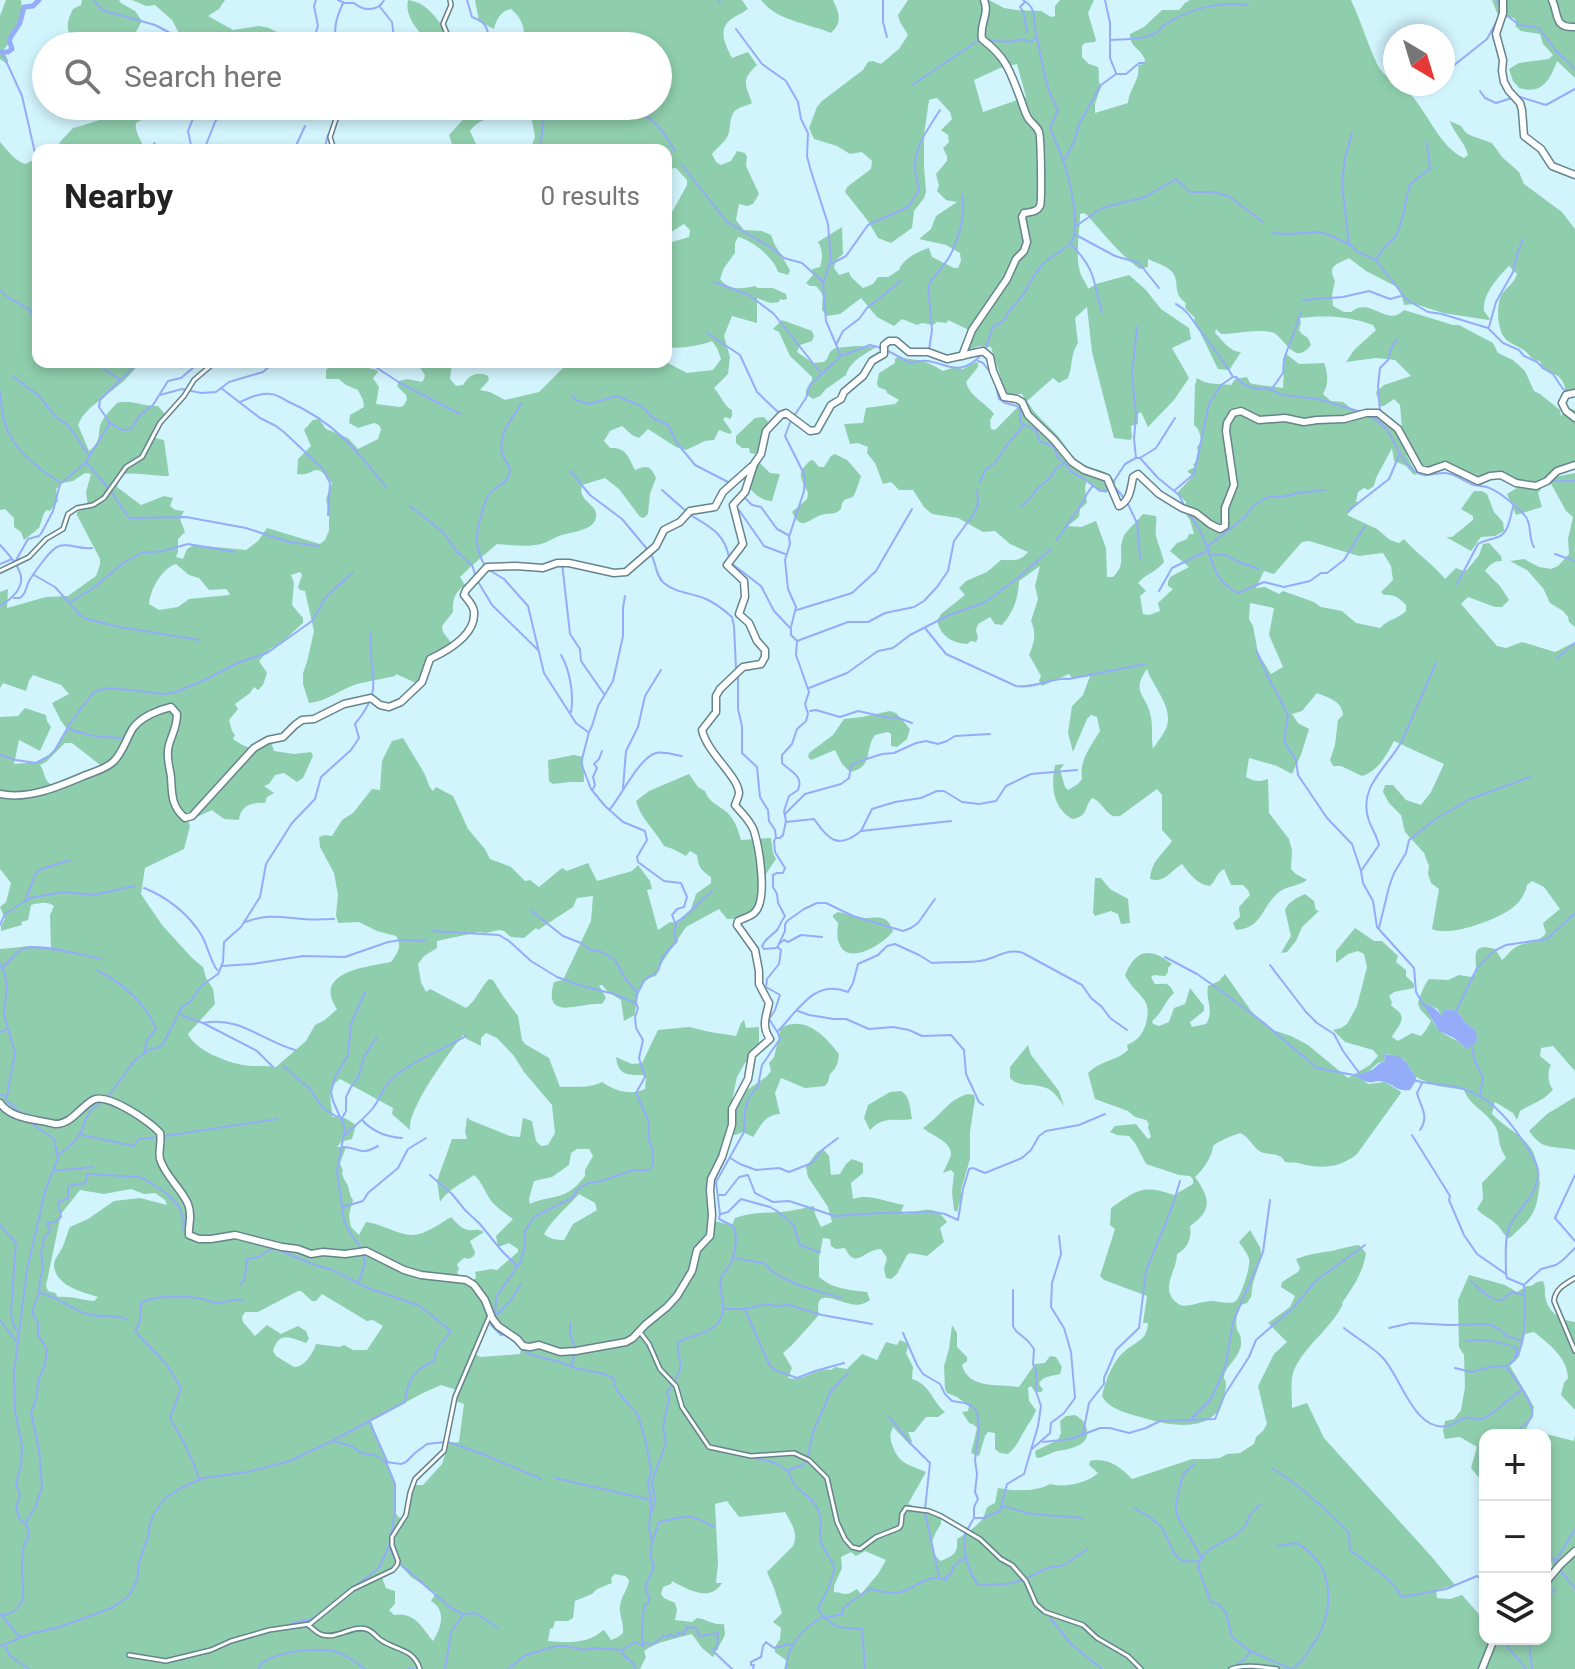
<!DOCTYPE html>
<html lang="en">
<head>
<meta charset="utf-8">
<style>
  body { margin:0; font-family:Roboto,sans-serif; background:#f2f2f2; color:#222 }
  .controls { position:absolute; right:24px; bottom:24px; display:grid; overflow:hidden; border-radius:16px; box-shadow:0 4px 12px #0003 }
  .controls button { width:72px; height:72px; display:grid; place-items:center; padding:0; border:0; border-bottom:2px solid #e0e0e0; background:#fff; color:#222; font:40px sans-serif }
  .compass { position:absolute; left:1383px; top:24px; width:72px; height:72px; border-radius:50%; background:#fff; box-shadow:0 4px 12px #0003; rotate:142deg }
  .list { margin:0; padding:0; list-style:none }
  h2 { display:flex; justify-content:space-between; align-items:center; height:104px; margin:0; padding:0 32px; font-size:34px }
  h2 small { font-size:26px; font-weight:400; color:#767676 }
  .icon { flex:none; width:44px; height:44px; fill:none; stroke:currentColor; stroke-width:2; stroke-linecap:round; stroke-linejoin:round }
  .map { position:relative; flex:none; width:1575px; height:1669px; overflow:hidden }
  .search { position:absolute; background:#fff; box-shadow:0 4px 12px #0003; left:32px; top:32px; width:640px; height:88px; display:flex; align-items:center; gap:20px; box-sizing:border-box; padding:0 28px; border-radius:44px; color:#767676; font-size:30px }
  .panel { position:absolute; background:#fff; box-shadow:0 4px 12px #0003; left:32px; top:144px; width:640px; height:224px; border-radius:16px }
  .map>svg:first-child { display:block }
  .green { fill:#8fcead; fill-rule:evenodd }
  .water { fill:#95acf9 }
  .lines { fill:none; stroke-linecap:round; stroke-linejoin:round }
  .stream { stroke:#95acf9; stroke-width:2 }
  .river { stroke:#95acf9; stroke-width:5 }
  .street-casing { stroke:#65848c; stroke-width:6 }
  .secondary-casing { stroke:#65848c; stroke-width:9 }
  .street { stroke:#fff; stroke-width:3 }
  .secondary { stroke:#fff; stroke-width:6 }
</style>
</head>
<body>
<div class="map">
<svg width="1575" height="1669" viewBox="0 0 1575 1669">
  <rect width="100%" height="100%" fill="#d2f4fd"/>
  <g class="green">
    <path d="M6,0H21L23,15L15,29L12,40L3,50L8,60L7,64L0,59V16Z"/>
    <path d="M82,0H119L121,3L135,11L142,21L128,46H63L69,33C66,24 69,17 73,9L81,5Z"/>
    <path d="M132,0H225L219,9L208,16L233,30L259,26L269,28L304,46H166L169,41L166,34L179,33L172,20L155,5L146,6Z"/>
    <path d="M408,0C430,3 439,23 452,39C448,46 439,46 431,46C420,32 404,18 408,0Z"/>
    <path d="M475,0H742L748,9C744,12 740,14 736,16C716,27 724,42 732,58L748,52L757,65C741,80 745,83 752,103C745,107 739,106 734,112C728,120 732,131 726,139C724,142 715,150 712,154L716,162L721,165L731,161L737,151L745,153L747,157L746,166L759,194L753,204L747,206L739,204L736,220L744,230L762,231L771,235L775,245L790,270L788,275L778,272C774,258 752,240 738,237L735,243V253L724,268L720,279C730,291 741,289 755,286L758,288H773L786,294L787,299L783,300L780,299L779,302L770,303L757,298V323L732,316L724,336L730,357L728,374L714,388C721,395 723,405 732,410V416L730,419L726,417L723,419L732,432L730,434L719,430L714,440L705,441L686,450L676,447L648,429L639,438L632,435L622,426L610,431L604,441L610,448C627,447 628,457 635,470C646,466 650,464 656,478L650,494L648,514L644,518L640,517L619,489L605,478L582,485C577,502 598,503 596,517C595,531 569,532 559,536C550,540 545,544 535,545C523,547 510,545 497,544C485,554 472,565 460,577L465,585C455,592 452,600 453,612L442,626L443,632L452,644L432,658L420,680L416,683L396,674L395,676C383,679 369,681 357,684C340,689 327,702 309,703L303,684V673L307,662L314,631L305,591L300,590L298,587L302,575L300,572L291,575L294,583L292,605L303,618V623L281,643L270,649L259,661L267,673L263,685L258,690L254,687L250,693L235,704L238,709L229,720L232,731L235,735L233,739C249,750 252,750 271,742L274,751L294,754L311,752L313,756L303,778L297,782L284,773L275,775L269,784L264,786L274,793L267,797L265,803C253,802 240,805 239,820L224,819L212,810L188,821L190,826L184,849L145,868L141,894L162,925L192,958L203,967L206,978L213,989L215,1004L188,1034C195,1050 226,1062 243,1065C254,1067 265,1065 276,1067L306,1041L315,1025L325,1020L337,1009C312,972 366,967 391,962C397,954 403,946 396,936L377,931L359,922L338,923L336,915L338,895L334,873L320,847L319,837L325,835L332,836L342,820L353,813L372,789L380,790L382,761L392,741L403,738C410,750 418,762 424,773C428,780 427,785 433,791L436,787L453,796L468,829L485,849L490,859L511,867L525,881L530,880L539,887L562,868L567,871L588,863L597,881L632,871L638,865L650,881L652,889L647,890L658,930L670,922L678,923L690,912L696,894L711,883V877C701,871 698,866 697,855L690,851L686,856L673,849L664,846C655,830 641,819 636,801L649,791L689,774L698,787L705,791C709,802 715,803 724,810C734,817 738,829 741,840L771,838L773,853L776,859L762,880L760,905C749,914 741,920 727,919L719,909L686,927L661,964L656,976C639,979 638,997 635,1012V1015L624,1021L621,1000L608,992L602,985H599L606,998L602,1004C581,1002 542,1023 554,982L563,980L591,921L593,896L577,898L573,907L538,930L536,928L524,938L511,937L504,931L499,930L486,933L479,932L437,941V948L424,956L418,964L421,982L426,992L430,989L434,991L466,1008C476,1001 480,988 489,979L493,980L503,996L518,1016L522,1040L525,1044L549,1058L560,1087C577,1086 587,1089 602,1082C616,1091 630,1096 645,1089L646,1079L644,1075C628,1075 618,1076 616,1057L632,1064L642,1063L658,1030L689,1027L710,1032L736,1036L741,1023L744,1020L746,1028L759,1027V1044L752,1056L745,1063L737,1077L732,1100L737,1106L747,1090L766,1077L771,1071L769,1063L774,1057L781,1028C805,1015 824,1035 839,1054C838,1063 837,1068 830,1074L828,1082L825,1086L805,1088L781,1078L775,1093L780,1114C764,1115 761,1126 753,1137L743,1132L735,1135L733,1134L712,1181L714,1221L732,1225L735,1218C750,1212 765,1213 781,1212C792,1211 803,1208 814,1206L815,1214L821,1227L832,1222L828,1207L808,1177L806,1167L817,1152L823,1149L829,1156L831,1175L840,1174L846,1164L852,1159L863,1163V1173L851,1183L853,1199C870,1193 886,1202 904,1205L901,1211L904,1214C923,1211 934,1203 947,1222L940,1228L944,1242L927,1256L910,1253L907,1255L897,1274L891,1279L886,1278L884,1269L887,1258L881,1249C864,1249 856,1271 845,1248L836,1249L831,1246L830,1239L823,1238L819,1258V1277C833,1289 849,1290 867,1292L870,1300C864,1304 858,1306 851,1304C837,1302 813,1286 819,1315L792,1345L783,1353L792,1368L788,1378C807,1382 813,1367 831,1370L835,1367L847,1369L862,1354L877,1360L886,1342L897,1345L900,1340L909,1344L906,1353L913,1367L912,1379C931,1385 931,1400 945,1412L938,1417H926L914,1432H908L912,1441L910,1445L893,1427C889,1436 890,1439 893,1447C899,1464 910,1465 926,1472L908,1504L941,1517V1524C933,1537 925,1549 941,1561C954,1555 958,1554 957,1539C963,1536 980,1524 983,1518C988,1509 983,1508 995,1503L998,1488C1014,1491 1036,1492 1050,1484C1064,1488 1088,1483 1098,1473L1089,1465L1090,1461C1107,1457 1121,1467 1132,1479L1192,1459H1208L1220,1458L1227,1454L1240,1453L1254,1444L1256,1437L1263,1431L1267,1424L1258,1386L1274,1354L1287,1342L1268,1323L1290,1307L1295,1296L1281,1287L1282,1282L1298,1272L1300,1268L1296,1259C1307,1255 1312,1254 1324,1252C1336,1251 1347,1246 1359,1245L1366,1253C1363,1273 1353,1287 1342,1303L1343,1304C1331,1329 1305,1345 1294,1370C1290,1380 1292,1396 1292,1408L1307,1403L1324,1438L1431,1556L1455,1585L1436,1590L1437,1598L1450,1599L1462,1595L1485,1621V1639H1545V1583C1553,1573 1556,1563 1545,1554V1435H1485V1485L1471,1468L1477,1447L1460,1437L1445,1439L1443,1431L1445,1421L1454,1419L1461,1410L1465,1387L1464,1355L1459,1347L1458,1300L1469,1275L1505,1285L1517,1292L1527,1286H1531L1537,1282L1543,1281C1545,1286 1545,1290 1545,1295C1547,1312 1560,1320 1575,1322V1410L1561,1395L1564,1383L1568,1378C1567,1357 1549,1344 1534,1332L1525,1334L1519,1357L1510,1366L1534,1407L1532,1417L1526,1429L1574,1441L1575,1435V1669H784L787,1661L775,1652V1647L780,1639L781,1628L773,1622L782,1613L774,1588L767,1572L793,1546C799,1533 791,1523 785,1512L739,1517L727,1501L715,1504L718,1563L716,1583H722C710,1603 687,1589 672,1581L671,1584L663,1587L661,1594L664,1598L675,1603L677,1610L675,1620L692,1622L697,1618C707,1619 714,1626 724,1624L725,1635L713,1657L702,1648L692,1634C675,1639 658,1641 644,1651L646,1657L640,1669H0V949L31,946L51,950L50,915L54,906C47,901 40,903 31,905L28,920L21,922L22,925L1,931V926L5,919L0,907L6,902L11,883L0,869V717L18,716L25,708L46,715L47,721L51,727L40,751L19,740L14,764L35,762L37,764L38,761C55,757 57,741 67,729L61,721L52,703L69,694L61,685L33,675L29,681L26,691L3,683L0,688V592L8,589L7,608L46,597L68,596L96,576L100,565V559L77,515V512L88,507L86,492L91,474L85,473L73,481L62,483L56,489L58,501L50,511L47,510L44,513L39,528L24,540L21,532L14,527V518L5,509L0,510V142C8,151 14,160 25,164L38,158V288L36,307L32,312L38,323V362H141L124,381L90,408L82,417L78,425L89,451C100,443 98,438 100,426C102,419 111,409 117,403C131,399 143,407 158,406L166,415L155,438L164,440L169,476C153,477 135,471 121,475L117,487L141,505L164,496L173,498L170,506L175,510L184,511L180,519L185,532L178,539V552L176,557L183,559L187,549L194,545L246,550L258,541L267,528L320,544L325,540L329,531V514L326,499L332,483C313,458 316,477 297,474L298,459L311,446L304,430L313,420L319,419L326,429L348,438L358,449L378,439L381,429L379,425L374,423L358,428L349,423L350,415L364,407L363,400L358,390L346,385L339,379H326V370C335,362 327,368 338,365C358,359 358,367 377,370L378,372L373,378L379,387L376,404L400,407L403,406L407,400L406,395L397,386L399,381L407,379L422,382L424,379L425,375L416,362H452L450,379L456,386L463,385C469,375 477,371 488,376L489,380L480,390L490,392L505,400L539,392L569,362H666L687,373L713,370L721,359L717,348L712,341C700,346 679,349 666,347V261L671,252L668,248L672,242L689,237L690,230L684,224L668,234L666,232V223L687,185V180L676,168L666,169V150H530L535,137L531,115L511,107C497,116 479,118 470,131L476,144L486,150H454L449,135L469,113L487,106H658V46H518C529,34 523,19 511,9C501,10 496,20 494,29L479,21ZM176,564L189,575L199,578L209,590L226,589L230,594L229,595L189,599L178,607L159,610L149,604C150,590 162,568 176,564ZM65,743H72L104,768L56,788C41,779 47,775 40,765L46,762ZM486,1033L497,1038L514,1056L524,1072L552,1105L555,1133L548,1145L541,1146L536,1141L532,1121L523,1118L520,1137L510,1136L470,1120L467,1117L465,1132L467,1139H452L437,1181L440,1202C449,1188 462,1184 474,1175C483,1183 485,1193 492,1202C498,1209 506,1214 513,1219L496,1236L498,1247L509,1243L518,1249V1252L497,1270L491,1269L475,1272L476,1277L472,1282C464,1281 460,1279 457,1272L459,1270L457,1264L464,1258L469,1259L474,1256L475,1252L470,1241L484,1232C477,1228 475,1231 468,1230C461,1229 456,1222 451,1217C439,1224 424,1236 410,1235C395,1233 381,1224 366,1222L359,1235L351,1227L350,1222L349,1215L353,1200C349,1195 350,1190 347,1184C345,1180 343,1178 342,1173L343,1171L340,1163L346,1147H337L341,1142L352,1139L356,1125L345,1118L333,1117C331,1104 326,1088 340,1079L393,1108L392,1114L410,1130C407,1109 449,1053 463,1035L467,1039L481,1046V1038ZM577,1149H589L593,1156L585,1170V1176C581,1181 576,1187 570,1191C558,1199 542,1197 530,1204L529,1199L534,1181L552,1177L569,1165L571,1153ZM131,1189L144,1194L155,1193L165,1200L167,1205L140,1198L114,1201L88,1219L70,1227C67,1233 66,1239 63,1246C61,1252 55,1257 54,1264C54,1286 83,1292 98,1297L94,1301C81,1300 71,1296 58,1297L55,1293L48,1291L46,1286L61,1214L80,1190L104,1194ZM579,1194L595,1203L597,1210L573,1224L564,1240C556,1240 550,1239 544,1234C553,1218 567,1208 579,1194ZM298,1291H301L312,1301H316L322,1294L367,1321L373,1320L383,1326L367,1350H353L344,1345L340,1347L316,1344C313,1353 305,1367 294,1367L276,1356L273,1351C279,1330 291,1338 306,1343L309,1339L306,1331L298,1326L281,1334L267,1325L255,1336L243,1322L242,1317L245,1312H258ZM488,1323L519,1346L521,1349L520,1354L481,1357L476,1355ZM441,1385L457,1390L455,1401L464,1404L459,1442L449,1443L442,1464L423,1485H416L414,1480C409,1493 411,1508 403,1521L394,1512V1483L371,1421L423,1393ZM865,1551L886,1560L878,1574L861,1594L857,1589C845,1597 846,1593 834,1592V1586L842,1568L841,1557L851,1552L856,1556ZM400,1565L411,1577L436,1593L431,1601C447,1610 441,1628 433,1641C422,1627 414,1611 394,1615L389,1610L395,1604V1591L386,1588L381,1575ZM615,1574L625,1576L629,1580C628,1590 621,1596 620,1606C619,1615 624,1623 623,1633L618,1637L611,1640L605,1631L603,1630C589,1644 567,1643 548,1641L550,1629L553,1628L555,1621H568L573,1618L575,1601L592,1594L597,1589L612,1583L611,1578Z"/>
    <path d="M761,0H833C839,12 843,22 831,33C807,23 777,21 761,0Z"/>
    <path d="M908,0H989L1004,8L1016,10L1041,11L1051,17L1055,16V6L1060,0H1094L1088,13L1096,40L1095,42L1085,43L1082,46V57L1089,64L1098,67C1100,73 1097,81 1101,86L1095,104V113L1128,103C1129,88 1141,80 1138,65L1144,64L1145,60C1142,49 1129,47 1130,34L1144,27L1162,10H1179L1185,3L1190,0H1351C1361,21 1367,43 1377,64C1385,80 1401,84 1412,96C1428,114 1441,148 1464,158L1468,155C1465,142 1454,134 1450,121L1461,126L1466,133L1472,136L1492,143L1502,157L1519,172L1524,184L1562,212L1575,229V393H1566C1563,374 1557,376 1542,369L1540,361C1531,360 1531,356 1525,351C1519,346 1509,344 1504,337C1497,328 1496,304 1502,294C1508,286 1514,283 1517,274L1509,266C1498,277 1482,295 1484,311L1490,319L1488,320L1443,313L1415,304L1404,305L1402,297L1397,287L1366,271L1349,258C1336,265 1327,265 1335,281L1332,295L1333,306L1344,312H1351C1371,296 1386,328 1404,310L1453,325H1459L1493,343L1498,353L1513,360L1525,371L1534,391L1540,394L1560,410L1561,416L1569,408L1575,410V464L1559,469L1555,477L1575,473V627L1569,622L1568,617L1563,611L1550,603L1543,588L1527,570L1510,561L1524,559L1539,567L1551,569L1558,566L1569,554L1568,539L1573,517L1566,511L1550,482L1544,485L1538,493L1542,507L1516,515L1507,494L1517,488V479L1496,474L1476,481L1467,471L1449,465L1433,470L1425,468L1410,452L1407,456L1417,475L1413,474L1406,466L1394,461L1392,448L1376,478L1374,486L1368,490L1364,488L1358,492L1356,501L1358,503L1347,515L1377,529L1390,540L1399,543L1404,539C1417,554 1433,564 1445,579L1456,568L1463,571L1467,570L1479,555L1483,544L1489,543L1501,556L1502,561C1494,561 1490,564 1485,571L1500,586L1509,600L1502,607H1495L1468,597L1461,604L1497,646L1506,648L1522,642L1555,652L1575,642V1071L1553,1046L1541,1048L1540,1056L1551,1065C1547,1070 1548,1085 1553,1089C1546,1100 1531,1104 1520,1111L1517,1120L1513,1113L1495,1102L1492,1114C1503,1126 1524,1136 1532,1150C1537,1159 1538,1173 1540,1183C1538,1193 1538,1206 1531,1216C1527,1223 1518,1230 1512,1236L1509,1238C1502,1234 1502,1229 1496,1224C1490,1218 1483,1216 1477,1209L1483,1199L1482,1183L1506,1158C1504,1154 1501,1150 1500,1145C1498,1139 1499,1132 1495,1126C1486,1111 1470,1106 1464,1090L1438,1086L1422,1080L1416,1077L1404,1059L1387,1054H1384L1385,1061L1378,1063L1369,1071L1358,1076L1368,1084L1385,1082L1400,1091L1401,1093L1357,1154C1339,1169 1319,1169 1298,1163C1294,1162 1289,1163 1285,1162C1284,1161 1283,1158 1281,1157C1274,1152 1265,1156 1258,1150C1251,1144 1248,1136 1240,1133C1232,1136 1218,1141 1213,1146C1213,1155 1202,1172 1195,1177C1210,1198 1213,1210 1190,1226C1192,1238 1188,1248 1177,1254C1177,1269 1164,1283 1171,1296C1172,1299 1178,1304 1180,1305C1187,1308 1203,1301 1211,1301C1218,1301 1231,1305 1236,1301C1241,1296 1251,1266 1249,1259C1248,1254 1242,1247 1239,1242L1250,1230L1260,1247L1262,1256L1253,1283L1251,1297L1247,1303L1241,1305C1237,1312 1235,1321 1237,1329C1239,1335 1241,1334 1241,1341C1242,1355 1229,1363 1225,1373C1222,1381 1226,1377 1226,1385C1226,1390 1223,1398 1222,1403C1211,1433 1169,1426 1144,1418C1130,1414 1109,1410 1102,1396C1105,1382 1113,1360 1125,1351C1136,1341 1147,1341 1148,1323H1143L1147,1296L1104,1280L1100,1276L1115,1229L1110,1225L1111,1208C1137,1190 1142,1184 1174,1195L1193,1184V1179L1190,1176L1179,1175L1146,1164L1135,1143L1129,1136L1117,1135L1110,1132L1115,1126L1136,1124L1148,1139L1151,1137L1148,1127L1149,1124L1146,1120L1135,1117L1128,1111L1095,1099L1088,1073C1103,1059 1115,1062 1128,1050L1127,1045C1131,1043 1135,1041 1138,1038C1146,1030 1151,1011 1145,1001C1138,991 1130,986 1125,975C1136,949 1150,947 1172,964L1168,968V972L1165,976L1154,975L1151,977L1155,984C1166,984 1168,981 1174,993C1164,1002 1164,1011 1152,1021L1153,1024L1159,1026L1169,1022L1174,1008L1185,1004L1190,988L1204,1006V1011L1190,1022L1192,1027L1206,1024C1215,1010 1205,1000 1208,986L1219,981L1225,974L1252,1012L1270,1029L1291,1036L1308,1045L1348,1078L1370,1065L1378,1056L1373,1050L1345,1042L1333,1030L1341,1028L1347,1024L1357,1006L1367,967L1364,954L1358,951L1348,954L1336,963V951L1355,928L1374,941H1382L1398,956L1396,962L1406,970V976L1414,984V988L1394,992L1389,996L1392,1002L1391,1005C1393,1008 1397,1009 1399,1012C1407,1020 1395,1030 1392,1037L1398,1041L1412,1033L1421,1036L1426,1030L1431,1021L1420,1009L1418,1003C1421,994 1423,987 1429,979L1448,980L1459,975L1471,977L1476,974C1477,957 1469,942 1495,949L1502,960C1506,957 1509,952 1513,949C1524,940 1536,946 1546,933L1543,923L1560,909L1544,887L1532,881L1527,885C1525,896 1518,905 1508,911C1492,921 1450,937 1432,929L1439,889L1431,883L1428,874L1429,866L1424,853L1405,832L1401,815L1389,803L1383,792L1385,785H1393L1406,800L1421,805L1431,792L1444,764L1394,741C1386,756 1378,771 1362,776L1341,766H1333L1330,760L1335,745L1338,720L1343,715C1342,701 1329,698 1317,693L1302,711L1292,714L1298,723L1309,729L1301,755L1292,774L1277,766L1249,758L1246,777C1255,782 1259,782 1268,779L1269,813L1289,839L1292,850L1291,869L1296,874L1307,880C1298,887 1287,885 1278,893C1262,906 1262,929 1236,930L1233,923L1240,917L1239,907L1250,895L1248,890L1243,885H1231L1224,869C1216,873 1216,881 1210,886C1196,884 1190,874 1182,864C1171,870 1165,884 1150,879C1152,859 1162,856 1172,841L1162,830V795L1157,789L1120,816C1106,819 1104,802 1092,798C1083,809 1089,816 1072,819C1052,807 1051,786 1055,765L1064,764L1060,770L1065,787L1068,790L1078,784L1082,779C1079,760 1091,746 1100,731L1097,717L1091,715L1087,719L1073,752L1068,733L1072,706L1083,695L1090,676L1072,678L1069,674L1042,686L1039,681L1041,676L1029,655C1034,643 1037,634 1031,621L1038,599L1035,586L1040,566L1019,581C1018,599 1014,611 1002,625L995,624L990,617L978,624L976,630L978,638L976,642L971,641L967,644C951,643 941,636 937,621L941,614L965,595L959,588L966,581L987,572L1001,560C1013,560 1020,562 1028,552L1010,544L995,531L983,532L958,518L932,514L924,507L913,490H899L891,482L883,484L875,463L867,453L868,447L858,443L850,444L844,424L863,423L866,408L895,404L899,400L887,393L886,390L878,387L877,383L879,373L895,363V359L897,357C919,361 922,358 943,371L955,367L963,369L976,362L978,363V367L966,382C970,397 985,402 994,414L990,420L991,429L995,430L1025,400L1022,394H1008L1005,391L991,347L979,346L960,353L961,347L970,334L969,330L948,320L947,323L937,322L933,325L922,323L917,325L902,319L894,326L877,317L861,298L840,314L827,316L822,310C822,296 826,297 816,286H810L806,283L813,275L812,269L820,267C823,256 823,251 818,242L842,227L843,254L836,260L834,268L839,275L849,272L851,277L863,288L873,284L878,277H888L899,270C903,259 918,251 929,248L932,257L954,268H958L961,261L960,253L946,245L919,239L931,229L936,216L957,202L946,200L937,191L939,186L936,174L947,161V156L943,148L949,142L948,135L941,130L952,119L950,112L937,98L929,100L924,135V166L926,192L924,198L914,211L912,228L891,243L878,238L868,221L845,192L847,187L871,169L872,161L862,152L850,154L837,146L814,139L809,128L817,107L822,101L863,70L868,62L873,61L881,64L899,49L908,35L900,22L898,15ZM1017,64L1026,97L983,112L974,80L1000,68ZM1084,213L1087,215C1104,234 1119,254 1140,269L1148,267V259C1156,263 1168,266 1173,273C1180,284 1172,293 1186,303L1185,308L1195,318L1194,320L1218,369L1228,370L1230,369L1241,352C1230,352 1223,341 1215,333L1216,329L1221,334H1225C1240,333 1256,329 1271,332C1285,335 1293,368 1311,345L1308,338L1302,334L1299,330L1301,322L1299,318C1326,315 1348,316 1373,325L1376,330L1354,350L1346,362L1376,358L1395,360L1411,376L1384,385L1376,392L1380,406H1384L1394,399L1400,405L1402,428L1395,422L1368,413L1362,417L1343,402L1331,401L1323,394C1329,384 1328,373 1324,363L1299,364L1285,353L1283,388L1253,384L1250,383L1247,377L1235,379L1231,385C1219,383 1208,386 1197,378L1195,385L1194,425L1198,429L1202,441L1197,447C1199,455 1199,459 1193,465L1195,467L1187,471L1193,476L1177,493L1186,502L1185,513L1190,520L1194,534H1189L1187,539L1177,543L1170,551L1189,567L1170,577L1168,582V586L1173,589L1158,603L1160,611L1149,615L1143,614L1140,596L1146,591L1138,583C1146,574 1156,572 1164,562C1162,553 1158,544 1156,536C1155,530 1157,523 1156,516L1143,514C1138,520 1130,527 1125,534C1115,552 1129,562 1113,577H1107L1106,548L1096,521L1081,527L1068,526L1079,517L1080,509L1087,503L1085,488L1087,480L1100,491L1106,493L1116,483C1106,467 1097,472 1083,464C1071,457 1066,445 1057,435C1047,424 1035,415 1027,401L1053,378L1059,383L1068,378C1073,366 1070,355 1078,343L1075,318L1087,307L1092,352L1114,438L1130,440L1132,438L1131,426L1138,424V414L1141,412L1148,427L1174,400L1189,378L1172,348L1191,339L1189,328L1161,309L1146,290L1129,275L1096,284L1088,289C1087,284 1084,281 1082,277C1074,261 1080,231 1080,214ZM1309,541L1359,556L1383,553L1391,566L1393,580L1381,592L1384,595C1394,594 1399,598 1406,605V611C1398,619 1388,619 1380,628L1356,623L1342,611L1321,607L1314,602L1283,591L1279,594L1265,587L1256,588L1264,571L1274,574L1302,542ZM1250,603L1274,608L1269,635L1283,667L1271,674L1258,653L1253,626L1249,619ZM1147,669C1152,685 1173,707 1167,726C1165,733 1157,742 1153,749C1151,739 1153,728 1151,717C1147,694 1130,693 1147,669ZM1427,1004L1438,1009L1441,1017L1445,1009L1457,1011L1465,1022L1476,1031L1464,1047C1457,1039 1454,1040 1446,1035C1434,1029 1430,1016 1427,1004Z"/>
    <path d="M1492,0H1575V78L1557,61C1550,80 1542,95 1519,88L1513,81L1509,69L1519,63L1549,59L1553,55L1543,44L1540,34L1521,31L1515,26L1517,23L1514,18L1504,17L1497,13Z"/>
    <path d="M108,106H163L166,112L159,118L148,116L136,123C134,132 142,140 144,150H57L60,142L73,128C87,125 96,120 109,118L111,110Z"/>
    <path d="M782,320L812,331L814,336L812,341L800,345L797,352L813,363L824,362L827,359L830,352L835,348L856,346L876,347C864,355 851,360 846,375L826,389L820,396L813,399L806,394V390L812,380V377L790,356L779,332L773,329Z"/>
    <path d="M764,417L769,423L760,451L755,454L750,453L749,448H742L736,443V436L755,418Z"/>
    <path d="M835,454L847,460L861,476C859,482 857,489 855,493C851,503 843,493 841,509C833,516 831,512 821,515C807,520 802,532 792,512L807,499L808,493C801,477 795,474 811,460L814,461L819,467H824L831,456Z"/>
    <path d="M759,462L770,473L780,474L772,501C760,502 747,487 742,477Z"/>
    <path d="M1474,491H1482L1487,494L1494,512L1503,522L1504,531L1495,536L1481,537L1471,551L1446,537H1452L1473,520V516L1461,509Z"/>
    <path d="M890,711L896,713L910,729L907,739L897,747L891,746V734L888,732L875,735C864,750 874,767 850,772L842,764L835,750L811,760L808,757L809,753L833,735L844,719L862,717Z"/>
    <path d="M574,755L583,757L584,782H570L553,784L549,781L548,760Z"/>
    <path d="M1095,878H1101L1110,889L1128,899L1130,923L1121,924L1118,914L1111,911L1095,916L1093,913Z"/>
    <path d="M1305,894L1314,901L1316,910L1319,911L1302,927L1296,941L1287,952L1281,953L1291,936L1285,910C1288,902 1298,897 1305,894Z"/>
    <path d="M838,912C845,913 851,916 858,917C874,921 886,910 893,931C884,944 847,967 839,943C836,937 838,929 838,923L833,917V915Z"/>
    <path d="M1028,1045L1031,1055L1059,1091L1064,1106C1058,1098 1053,1089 1043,1087C1031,1083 1020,1088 1010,1078V1067Z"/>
    <path d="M901,1091C911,1097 910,1109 912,1119C894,1122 885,1115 870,1130L864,1118L868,1105L890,1092Z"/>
    <path d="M968,1094L974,1095L975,1099L970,1132V1159L961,1190V1198L957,1212L954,1210L952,1192L954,1173L951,1170L943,1173C945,1168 950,1159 951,1155C952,1141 930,1135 923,1128C939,1118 948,1099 968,1094Z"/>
    <path d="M1575,1097V1150C1564,1147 1547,1149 1539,1142C1535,1139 1532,1135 1529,1131L1547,1114Z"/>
    <path d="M952,1325L957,1333V1347L967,1357V1361L962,1365C968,1389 997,1384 1019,1387L1035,1364L1045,1363L1050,1356L1056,1357L1062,1367L1060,1374C1053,1376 1042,1376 1039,1384L1043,1390L1041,1392H1035L1031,1386L1028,1388L1029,1401L1036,1410C1033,1419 1029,1422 1025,1430C1019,1439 1017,1447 1008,1454L1000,1453L995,1449V1433L988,1432L985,1436L979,1456L971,1453L977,1428L974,1425L969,1423L962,1412L968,1411L969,1406L957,1397L947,1393L945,1389L944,1366L949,1349Z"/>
    <path d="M1075,1415C1081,1418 1086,1423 1087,1430C1090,1446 1069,1449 1058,1451C1052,1452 1046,1456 1039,1458L1036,1457L1035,1451L1058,1440L1061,1433L1060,1421L1066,1416Z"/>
  </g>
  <g class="water">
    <path d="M1423,1004C1431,1004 1438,1010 1441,1016L1445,1009L1457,1011L1465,1022L1476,1031L1477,1041L1467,1049L1454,1038L1439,1031Z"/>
    <path d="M1384,1054L1401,1057L1406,1062L1416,1077V1081L1410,1090C1396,1092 1396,1085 1384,1082C1372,1078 1374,1088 1358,1077C1361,1073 1364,1073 1369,1071C1376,1069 1377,1063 1385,1061Z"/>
  </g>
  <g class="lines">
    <g class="stream">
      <path d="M94,0L102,10L155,25L183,40"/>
      <path d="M338,0L345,3H354C363,11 378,12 384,0"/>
      <path d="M467,0L472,17C488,23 487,28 490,43"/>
      <path d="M719,0L720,3"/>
      <path d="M883,0V22L887,37"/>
      <path d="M1105,0L1110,23V58L1116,73"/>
      <path d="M1497,0L1500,8"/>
      <path d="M1025,2L1020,7L1023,11L1027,32"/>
      <path d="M380,7L392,22L395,46"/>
      <path d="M1504,13L1519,25L1539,28L1556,51L1575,69"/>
      <path d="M736,29L762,64L786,81L798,102L801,119L808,133L807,156L810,168L828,224L831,260L823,284L826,321L841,356"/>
      <path d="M989,40L1009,42L1023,39L1031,42L1036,38"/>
      <path d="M1110,40C1125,39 1140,40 1154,34C1162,30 1156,32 1163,26C1188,9 1218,1 1248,5"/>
      <path d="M311,46L318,26L314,6L316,0"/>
      <path d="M339,46C331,32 337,16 343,3"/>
      <path d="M2,52L22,96L38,166"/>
      <path d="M1443,74L1487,39L1498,19"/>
      <path d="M912,85L979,40"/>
      <path d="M1480,91L1485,98L1496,103L1512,98"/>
      <path d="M1517,96L1546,105L1575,89"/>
      <path d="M615,106C646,109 660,124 675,151"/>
      <path d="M281,117L287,106"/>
      <path d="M154,143L159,150"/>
      <path d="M192,150L188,131L198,106"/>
      <path d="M204,150L215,122L225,106"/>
      <path d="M294,150L305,126"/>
      <path d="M324,150L328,135"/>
      <path d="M540,150L545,106"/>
      <path d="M1065,159L1074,142L1079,124L1101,85L1116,74H1126L1139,63H1145"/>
      <path d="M682,165L727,222L774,249L784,258L802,263L822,281"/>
      <path d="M1076,226L1102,208L1145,197L1176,179L1190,192H1214L1230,197L1263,222"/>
      <path d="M1272,233L1288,234L1316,232L1327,234L1349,244L1358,252L1376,260L1407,300L1428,312L1442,314L1488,328L1503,343L1519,350L1524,356L1537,362L1543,368L1553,374L1563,389L1568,392"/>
      <path d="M1076,235L1115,256L1139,263L1159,288"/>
      <path d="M1070,243C1096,270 1093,279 1102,313"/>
      <path d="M1349,243L1342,184L1345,158L1352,133"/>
      <path d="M1377,258C1382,249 1389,244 1395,237C1404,223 1405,199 1410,184L1430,169L1427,143"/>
      <path d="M831,264L846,256L868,225L908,207L919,190C918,182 914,172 915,164C916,144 930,126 940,110"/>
      <path d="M714,282L749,295L774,314L820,372"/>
      <path d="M0,290L6,296L29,309L38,324"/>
      <path d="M1303,300L1343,297L1369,291L1390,299L1401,296"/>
      <path d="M1176,304C1189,311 1193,322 1202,333C1213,348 1224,361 1233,377H1236L1243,384L1257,389L1266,388L1282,395L1318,399L1361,412"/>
      <path d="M1489,327L1496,302L1513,272L1517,254L1523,239"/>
      <path d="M707,333L740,355L757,392L779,413L785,410L787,411"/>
      <path d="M836,345L843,331L859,319L867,308L901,281"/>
      <path d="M986,348L993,326L1003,322C1007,310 1018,303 1025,292C1031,281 1036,270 1046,261C1054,255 1065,250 1071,242C1082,227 1068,173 1062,157C1058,147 1054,138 1050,128L1058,110C1044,87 1041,54 1035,28C1034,22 1035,14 1032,9C1030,4 1027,3 1023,0"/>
      <path d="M929,350L932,330L928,286C934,276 942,268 948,259C958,242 966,215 962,195"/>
      <path d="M888,351L911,363C941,352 954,386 983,353"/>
      <path d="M978,361L983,363L990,372"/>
      <path d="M99,362L104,369L119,379"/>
      <path d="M368,362L400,383L460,414"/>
      <path d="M12,376L38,395L56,417L68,425L88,454"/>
      <path d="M996,386L999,399L1005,403L1017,406L1020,410V422C1025,427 1035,426 1037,433C1038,436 1038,439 1040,441L1054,447L1058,458L1065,463L1071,472L1083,478L1100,491H1106L1109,488"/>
      <path d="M221,388L260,418L276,426L285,433L323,469L330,483L328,515"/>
      <path d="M1271,390L1283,373L1284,359L1301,313"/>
      <path d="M0,392C1,404 2,418 7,429C16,452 40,470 60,482"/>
      <path d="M160,395L182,389L201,393L216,392L229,382L263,372L274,362"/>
      <path d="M572,395L576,400L589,404L617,396L643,407L653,418L668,425L677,443L695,465L728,482"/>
      <path d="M240,402C249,398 259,393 270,394C277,394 281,398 287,401C333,421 356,449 386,487"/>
      <path d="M1380,412L1378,386L1380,368L1388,360L1391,349L1397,339"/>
      <path d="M794,416L806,398L810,385L841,356L870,345L882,348"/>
      <path d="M1369,416C1397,428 1394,458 1416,472C1426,479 1435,472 1446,473C1456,474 1465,482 1474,485C1478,486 1483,486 1487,487C1499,491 1518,507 1526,517C1532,526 1528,537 1534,547"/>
      <path d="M791,420L785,436L805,476L804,491L789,537L790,544L785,560L788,589L796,607L791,627"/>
      <path d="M110,423L99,407L100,400L139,362"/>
      <path d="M111,424L123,430L131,429L140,415L153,405L168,381L181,378L200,362"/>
      <path d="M1136,458L1134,439L1136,415L1132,375L1137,327"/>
      <path d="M1140,458L1158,478L1179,495L1185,507"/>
      <path d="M86,462L109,489L129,518L186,517L246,528L289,542L319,546"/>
      <path d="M570,471L590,495L622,519L647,549"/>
      <path d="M1553,481H1575"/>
      <path d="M980,482L985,470L995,463L1006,446L1023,426"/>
      <path d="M1112,484L1125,464L1136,458H1140L1156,448L1175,418"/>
      <path d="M1113,485L1124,498"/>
      <path d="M662,490L687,512"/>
      <path d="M1175,490L1194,474L1209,404L1221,385L1233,377"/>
      <path d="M744,497L752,505L761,507L777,529L788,535"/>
      <path d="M1127,502L1137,523L1140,558"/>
      <path d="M410,506L443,532L457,552L472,565L475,574"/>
      <path d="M1021,506L1030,499L1036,490L1051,477L1056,468L1065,463"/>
      <path d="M739,510L764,546L785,554"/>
      <path d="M1348,511L1389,479L1400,453"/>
      <path d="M1188,512C1193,520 1198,526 1202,534C1214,560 1210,578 1238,593L1264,582L1284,587L1310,581L1321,573H1327L1344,560L1365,526"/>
      <path d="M689,514C709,527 724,532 729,557"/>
      <path d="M1056,541C1064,530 1071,519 1079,508C1084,501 1086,493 1093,486"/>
      <path d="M0,545C23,569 33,586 0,606"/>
      <path d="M1208,546L1244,518L1254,505L1268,497H1281L1298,493L1325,490"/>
      <path d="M651,554C656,563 656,577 664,583C675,593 693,593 706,599C715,603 724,610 732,617L734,626L736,669"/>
      <path d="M1555,554L1575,561"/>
      <path d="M1211,555C1227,553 1226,556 1239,562C1246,565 1252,565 1259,570"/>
      <path d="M15,562L28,539L39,536L42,532L53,511L60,484L85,463L110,423"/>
      <path d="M562,563L570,634L580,649L581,661L604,694"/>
      <path d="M731,563L761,586L774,611L791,629V635L797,641L796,655L809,692L805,704L808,714L806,721L797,729L792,744L782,755V763C791,772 804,776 798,790L789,796L784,811L786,821L783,835L780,838H776"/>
      <path d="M0,564L12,559"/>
      <path d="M485,565C480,559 476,544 477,536C477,528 485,499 489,494C496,485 509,484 510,471C510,465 504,460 502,454C498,434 512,418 522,403"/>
      <path d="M489,570L504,579L528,606L544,673L576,723L588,732"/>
      <path d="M34,575L55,587L79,614L86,619L120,627L199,640"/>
      <path d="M477,580L492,605L538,650"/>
      <path d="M1457,584L1478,544C1485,540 1490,540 1498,537C1509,533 1510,517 1513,507"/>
      <path d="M1159,591L1172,568L1207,551"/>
      <path d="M14,598H20C27,593 25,589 29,581C34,573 51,548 59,546C70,543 81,550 92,548"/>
      <path d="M70,602L92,589L123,563L141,553L163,551L188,544L235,552"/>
      <path d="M797,610L852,593L876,571L912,509"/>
      <path d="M925,628L946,654L1016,686C1036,689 1053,676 1069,679L1145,664"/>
      <path d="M797,641L848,622H868L885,613L914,607L924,601L937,587L948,571L954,541L975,512L978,504L977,490"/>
      <path d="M1256,650C1261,660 1269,683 1275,689L1288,715L1284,741L1296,760L1298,775L1327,818L1352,844L1361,871L1363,883L1373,901L1377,927L1414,968L1416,992L1423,1004"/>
      <path d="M561,655C570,670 574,695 571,712"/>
      <path d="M1557,658L1575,643"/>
      <path d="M738,677V709L742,726V753L757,767L760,797L768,810L769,821L775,830L776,838L774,841L775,852L785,868L783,873H777L773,875V887L777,894L778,903L785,916C781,921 780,926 777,930C770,938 768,935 762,946L764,949L776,948"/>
      <path d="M809,688L847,673L878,651L893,648L910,635L949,615L984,603L1019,577L1051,549"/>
      <path d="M810,711L816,710L840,717L858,711L890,718L896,717L912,723"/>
      <path d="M67,728C74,731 95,737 102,737C110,738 115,736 123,739"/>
      <path d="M0,755L16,760L36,763L49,756L55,750L71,722L92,694L98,690L111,688L163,694L176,692L207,679L237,663L267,653L312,621L326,597L353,572"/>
      <path d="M623,788L626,751L638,727L645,696L661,670"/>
      <path d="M593,789L595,785L593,777L597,768L594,764L599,759L602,751"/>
      <path d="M610,809C621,796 640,757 656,753C664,751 674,755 682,756"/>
      <path d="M785,814L805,794L841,784L849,778L851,766L857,762L882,754L894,753L916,743L926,741L938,744L947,741L955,736L990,734"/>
      <path d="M786,822L814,819C828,838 837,851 861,831L951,821"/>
      <path d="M861,831L872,809L895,802L921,798L937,791H944L962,802L979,804L996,801L1006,786L1031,774L1077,770"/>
      <path d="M1361,871L1379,845C1377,836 1372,829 1369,821C1357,787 1387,768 1402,741L1436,663"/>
      <path d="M144,888C167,897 189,914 202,936C208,947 210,960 217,970"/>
      <path d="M26,899L35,875L39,870L70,860"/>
      <path d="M530,910L563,936L581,943L591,950L600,951L615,960L625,978L636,991"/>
      <path d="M245,922C267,914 279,917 302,919C312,920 323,919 334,919"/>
      <path d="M675,923C689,916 699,900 713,891"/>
      <path d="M0,925L5,914L30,898L63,892L93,895L134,886"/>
      <path d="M1379,928L1389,887L1394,873L1406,853L1409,840L1437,818L1470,799L1530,777"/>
      <path d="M433,931L499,935L509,941L531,961L557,977L579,985L614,994L635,1003"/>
      <path d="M780,943L784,940L788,942L801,935L822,937"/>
      <path d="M778,946L785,931V925L787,921L804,909L817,903H826L853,916L903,931L911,928L918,923L935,899"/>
      <path d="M1165,957L1197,974L1220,990L1264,1023L1317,1068L1359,1076"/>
      <path d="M0,964L4,971L7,986L4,1014L15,1053L7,1095"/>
      <path d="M1270,965L1306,1012L1317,1023L1334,1034L1343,1051L1360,1074"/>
      <path d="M222,966L252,964L303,956L345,957L388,942L401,940L426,941"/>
      <path d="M3,967C9,962 15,953 22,949C34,942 87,956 101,959"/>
      <path d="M98,971C122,982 147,1005 156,1029L147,1040L144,1053"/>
      <path d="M798,1011L809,1015L834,1019H846L869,1029L893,1027L909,1030L922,1036L951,1035L964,1050L966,1074L979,1102L983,1105"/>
      <path d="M1455,1013L1477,968L1494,951L1506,945L1547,939L1575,913"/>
      <path d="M181,1015L203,1023L257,1051L273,1067"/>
      <path d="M203,1023C241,1016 260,1040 295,1050"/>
      <path d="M778,1031C798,1011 814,978 848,992L853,983L858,964L878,955L887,946L895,944L919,955L932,963C949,961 968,964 985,960C1000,956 1009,948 1023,953L1082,985L1091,998L1102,1007L1110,1018L1127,1030"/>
      <path d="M0,1032L8,1029"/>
      <path d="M1472,1047L1475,1062L1483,1077L1480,1094"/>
      <path d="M283,1066L310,1089L323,1108L337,1117L339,1116"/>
      <path d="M1413,1080C1427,1084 1442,1084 1456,1087C1487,1093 1508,1118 1525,1144C1531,1154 1540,1165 1538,1178C1534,1198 1519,1208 1510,1225C1504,1236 1506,1261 1506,1274"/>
      <path d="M0,1094L7,1097L6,1100L21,1113L30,1115L31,1123L54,1139L58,1158L45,1191L27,1270L14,1373L15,1411L22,1446L21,1466L16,1483L20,1495L16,1507L20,1520C26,1524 26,1522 28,1530C30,1541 28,1534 25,1543C19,1559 24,1581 23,1598C20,1608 12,1614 2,1615"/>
      <path d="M108,1097L135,1060L149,1050L160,1047L164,1042L182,1007L190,1002L201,986L218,974L223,962L224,942L241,927L260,897L266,864L292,823L315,799L321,777L351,750L359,738L355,724C387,685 367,675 371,632"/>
      <path d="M342,1118L346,1111V1097L351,1087L358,1078L364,1057L377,1037"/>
      <path d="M362,1120C373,1132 387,1137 402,1138"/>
      <path d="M1420,1130C1430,1116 1420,1106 1417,1093L1422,1083"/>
      <path d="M82,1135L134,1146L139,1139L158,1137"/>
      <path d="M345,1135C354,1126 365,1118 373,1108C381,1098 383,1085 394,1077C415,1059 443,1050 466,1036"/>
      <path d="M1412,1135L1450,1196L1449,1200L1464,1235L1477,1254L1506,1274L1507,1278L1524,1285"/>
      <path d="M164,1136L277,1119"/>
      <path d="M343,1147C361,1147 358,1157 378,1146"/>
      <path d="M57,1155C71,1147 82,1137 85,1120L91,1110L103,1101"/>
      <path d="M730,1158L740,1164L756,1170L779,1168L789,1172L812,1163L822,1150L838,1138"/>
      <path d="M53,1171L93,1167"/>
      <path d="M430,1175L452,1194L465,1210L480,1224L501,1250L516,1265"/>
      <path d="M1575,1175L1555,1218L1575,1241"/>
      <path d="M719,1195H725L739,1177L748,1175L755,1193L773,1202L789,1201L835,1216L881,1213L933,1212L945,1214L958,1220L963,1189L969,1169L973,1168L985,1173L1022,1158L1031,1150L1039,1136L1046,1131L1079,1125L1105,1114"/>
      <path d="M343,1207L363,1201L368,1193L398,1168L408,1149L426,1138"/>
      <path d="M721,1214L728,1212L741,1199L770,1207L777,1211L793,1224L800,1245L820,1252"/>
      <path d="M0,1225L16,1243L11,1313L13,1323L17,1331"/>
      <path d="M733,1258L764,1263C780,1283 816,1290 841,1298"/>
      <path d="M359,1281L365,1263L362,1249L350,1233L344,1221L337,1171L345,1128L333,1101L331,1092L335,1077L348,1055L351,1024L365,992"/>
      <path d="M1471,1281C1478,1287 1491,1302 1501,1300C1505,1298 1508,1294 1513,1292L1523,1295"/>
      <path d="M1525,1284L1541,1269L1556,1265L1563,1260L1575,1248"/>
      <path d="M40,1293C57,1296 71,1309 87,1314C100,1318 113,1314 126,1319"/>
      <path d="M724,1309H744L768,1304L775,1306L789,1305L822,1315L872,1324"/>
      <path d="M745,1310L770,1366L777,1371L797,1378L815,1371L844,1363"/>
      <path d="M497,1315L510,1301L521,1284"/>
      <path d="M495,1317L496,1297L520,1263L525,1246V1231L534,1217L572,1198L577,1190L588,1183L602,1181L632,1170H649L653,1165L652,1148L649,1141V1122L636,1093L645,1077L639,1058L643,1040L636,1028L635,1017L638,1008L636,1003L637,993L640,989L644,980L658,971L663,956L677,941L674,934L676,925L672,915L677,909L684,907L687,897L681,883L664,881L638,862L637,857L647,840L645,831L623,822L605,806L591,789L581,763L589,732L592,726L598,706L613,681L623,636V608L625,596"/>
      <path d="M0,1320L16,1341"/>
      <path d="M491,1322V1325L501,1335L505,1334"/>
      <path d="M570,1323V1333L576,1349L571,1366"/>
      <path d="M1344,1328C1356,1338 1373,1347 1383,1358C1401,1377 1414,1432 1447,1426C1454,1425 1458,1420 1464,1418C1471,1416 1476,1421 1482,1419C1496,1414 1509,1397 1522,1390"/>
      <path d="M1389,1328L1411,1323L1449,1325L1489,1324L1499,1329L1507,1336L1522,1341"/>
      <path d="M903,1333L917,1365L923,1374L940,1384L945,1394L952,1401L965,1403L973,1407L977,1412L979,1428L975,1460L977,1474L975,1492L978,1499L974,1507V1518L967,1530"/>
      <path d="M510,1338L529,1354L560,1362L575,1368L604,1374L613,1378L617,1391L638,1415L646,1443L651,1469L648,1484L651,1500L649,1529L652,1541"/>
      <path d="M1466,1341C1487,1339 1497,1341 1517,1348L1515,1357"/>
      <path d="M1507,1366C1510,1363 1514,1361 1516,1357C1527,1343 1525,1302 1524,1285"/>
      <path d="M1455,1368L1472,1372L1490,1367L1506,1366"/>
      <path d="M1507,1368C1514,1376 1535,1404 1532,1416C1530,1423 1518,1429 1513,1435"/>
      <path d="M674,1382C687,1360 676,1361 678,1342C690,1336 710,1333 718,1323C730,1306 717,1294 721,1279C722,1273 728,1269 731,1263C735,1252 739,1238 733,1226L719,1219L720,1214L716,1182L744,1132L745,1111L749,1098L758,1086L762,1065L780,1039L778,1033L769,1019L775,1010L780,995L766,987L767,979L779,964L781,950L777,947"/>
      <path d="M889,1417L911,1444L930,1463L925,1509"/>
      <path d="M1189,1421L1211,1399L1225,1368L1233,1322L1263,1252L1270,1200"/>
      <path d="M370,1423L387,1461"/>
      <path d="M1083,1433L1089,1403L1104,1384V1378L1116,1350L1139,1328L1146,1271L1172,1207L1180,1181"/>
      <path d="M333,1441L352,1446L361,1453L375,1455L386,1462L401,1464L406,1462L415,1453L427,1444L445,1442"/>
      <path d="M448,1442L480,1453L541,1479"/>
      <path d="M1043,1442L1071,1439L1100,1428H1110L1129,1433L1146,1428L1160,1421L1215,1419L1225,1394L1249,1357L1256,1340L1293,1308L1317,1280L1365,1245"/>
      <path d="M1032,1449L1050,1433L1051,1423L1064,1413L1075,1398L1071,1352L1064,1328L1051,1307L1052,1283L1061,1254L1059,1236"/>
      <path d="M808,1456L813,1432L831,1391L848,1373"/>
      <path d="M756,1459C767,1459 781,1464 789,1473C791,1477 792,1481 794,1484C802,1493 815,1500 819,1512C823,1522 818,1532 821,1542C823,1551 835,1561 834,1570C832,1585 824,1596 818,1609C832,1629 840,1628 862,1629L865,1669"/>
      <path d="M1195,1464C1182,1473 1182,1476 1179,1491C1178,1497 1175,1505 1176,1511C1178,1522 1196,1545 1201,1557"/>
      <path d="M1272,1468C1301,1486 1325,1508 1349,1533L1350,1550C1369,1565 1389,1575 1402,1597L1446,1589L1477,1576L1485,1581"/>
      <path d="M788,1470L803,1465L806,1461"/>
      <path d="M199,1478C192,1457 182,1437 170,1419L181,1388L167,1365L135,1331L140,1321L141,1303C153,1295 183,1296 198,1298C204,1299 211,1302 217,1303C226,1303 232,1298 242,1300"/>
      <path d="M555,1478L651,1500"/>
      <path d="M1260,1504C1257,1508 1254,1510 1251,1514C1248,1517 1248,1522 1245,1526C1232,1544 1204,1542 1198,1567L1210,1600L1212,1603L1219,1604L1226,1613L1232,1637L1250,1651L1291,1669"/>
      <path d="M1003,1506L1031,1514L1083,1518"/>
      <path d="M1134,1508C1143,1513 1155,1519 1162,1528C1169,1537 1171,1558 1184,1561C1188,1562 1193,1561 1198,1561"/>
      <path d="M652,1511L655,1501L652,1481L666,1443L663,1427L669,1399L667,1392L673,1384"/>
      <path d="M925,1513L939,1576"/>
      <path d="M974,1518H984L1000,1511L1007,1484L1024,1474L1038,1426L1041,1406L1036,1391V1370L1033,1364L1034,1349L1028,1341L1016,1331L1013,1326V1290"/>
      <path d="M26,1522L35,1508L42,1487L39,1450L31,1413L36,1399L39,1378L45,1365L47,1349L38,1335V1323L32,1312L39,1293L40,1279L43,1270L41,1250L44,1247L42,1243L45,1236L50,1231L47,1223L55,1222L61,1217L58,1202L68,1198V1186L85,1183L86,1181L87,1175L89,1174L139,1177L146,1180L165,1192L179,1206L184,1221L183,1229"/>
      <path d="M965,1534C962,1550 968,1571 978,1585L1007,1584L1024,1580"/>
      <path d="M1278,1546L1296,1543C1336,1563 1336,1613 1312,1646C1305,1655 1302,1664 1291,1669"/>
      <path d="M389,1548L397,1562"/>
      <path d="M1545,1550L1555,1561"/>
      <path d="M1555,1562L1575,1529"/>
      <path d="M400,1564L451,1608L463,1614L476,1613L498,1628"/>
      <path d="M1560,1570L1575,1588"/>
      <path d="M1027,1578L1047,1568L1064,1565L1087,1549"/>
      <path d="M1545,1607L1547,1599L1555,1589"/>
      <path d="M0,1614L20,1637"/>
      <path d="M1545,1615V1616"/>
      <path d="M825,1618L843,1614V1608L869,1589C877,1590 888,1594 896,1593C915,1591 924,1572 946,1580L947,1576L951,1574C953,1565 958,1562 966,1558"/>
      <path d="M1050,1618L1071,1644L1102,1669"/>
      <path d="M293,1623L312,1619L379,1568L389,1546L395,1512V1484L386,1462"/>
      <path d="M1501,1639L1526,1669"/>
      <path d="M643,1643C641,1637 643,1609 645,1604L649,1603V1598L645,1587L654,1566C646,1552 654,1538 659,1522C686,1517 688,1511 714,1527"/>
      <path d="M0,1646L29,1634L59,1627L101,1612L113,1607L129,1596L137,1580L139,1562L149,1534V1527L153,1515L165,1498L183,1487L203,1478L247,1472L290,1461L332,1441L405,1402C408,1380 413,1370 434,1361L437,1349L451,1331L420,1306L368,1288L330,1269L315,1265L276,1249L268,1250L259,1257L247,1259L245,1277L241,1285"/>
      <path d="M5,1646L10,1656L29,1669"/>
      <path d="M622,1652C625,1659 635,1661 636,1669"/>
      <path d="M1236,1665L1245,1659L1250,1652"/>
      <path d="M258,1669C261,1664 261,1663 267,1660C282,1651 321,1647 337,1652C347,1655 357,1663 365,1669"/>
      <path d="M408,1669H414"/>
      <path d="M445,1669L451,1632L463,1615"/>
      <path d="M508,1669L524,1656L556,1646H566L584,1650L595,1648L622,1650L635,1642L642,1646L644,1643L653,1644L664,1636L668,1637L670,1634L675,1637L679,1633L684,1634L687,1627L696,1628L699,1636L718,1633L717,1649L714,1648L713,1651L732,1669"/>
      <path d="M753,1669L754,1665H751V1662L761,1657L763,1646L766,1642L774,1648L789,1644L793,1646"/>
      <path d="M786,1669C786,1647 804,1627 822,1617"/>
      <path d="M1532,1669L1529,1642L1532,1639"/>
    </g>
    <path class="river" d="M0,52H8L12,49L9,40L20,23L24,7L33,6L39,0"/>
    <defs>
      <g id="street">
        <path d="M450,0L451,5L443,24L452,46"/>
        <path d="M334,150L330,137L337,116C350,110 367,116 380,117C385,117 390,115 394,114L401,106"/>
        <path d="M0,571L29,557L46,539L63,529L68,514L77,508L93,505L104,498L126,467L142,457L160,423L184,396L194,380L215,362"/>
        <path d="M1575,1278C1565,1284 1555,1289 1554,1301L1575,1351"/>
        <path d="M639,1331L649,1344L660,1369L676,1386L682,1407L709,1447L751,1456L794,1453L809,1460L827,1478L837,1522L845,1539L852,1547L860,1549L876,1537L899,1528L901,1525L902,1514L906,1508L929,1511L941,1516L980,1539L1001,1559L1012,1565L1026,1581L1036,1604L1045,1612L1083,1625L1097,1638L1128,1656L1141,1669"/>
        <path d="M308,1625C313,1628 317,1634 323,1635C338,1639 352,1625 366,1629C373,1631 376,1637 381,1640C397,1651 413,1648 420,1669"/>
        <path d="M129,1655L166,1661L211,1650L231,1641L269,1630L310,1624L353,1589L393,1570L397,1565L398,1561L392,1545V1537L406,1515L410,1493L415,1479L444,1451L455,1397L490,1315"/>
        <path d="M1231,1669C1245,1664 1262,1667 1277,1669"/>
      </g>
      <g id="secondary">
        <path d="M1503,0V13L1496,34L1503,60L1502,71L1504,82L1509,91L1520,103L1522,110L1524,136L1541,149L1552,166L1575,175"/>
        <path d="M1552,0C1559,14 1553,28 1575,27"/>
        <path d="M962,356L972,330L1007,279L1016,259L1024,251L1027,242L1022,217L1024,213C1031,212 1037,212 1040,206C1042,201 1041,136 1039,132C1037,126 1031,123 1028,118C1025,113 1023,106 1021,100C1010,72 1008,59 982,39C979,23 990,15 984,0"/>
        <path d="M1575,393L1566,395L1562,403L1566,411L1575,418"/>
        <path d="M0,794C29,800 60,786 86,775C96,771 106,769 114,761C123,752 126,739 133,728C141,717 158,710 171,707L177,714C177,731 168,740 168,751C167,760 170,769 171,777C172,794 171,806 185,818L192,816L254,748L268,740L283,737L295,725L302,720L314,719L344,704L371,698L380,705L389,707L401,702L422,682L430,659C447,651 476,635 474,612C474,606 468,600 464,595L466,590L487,567L516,566L543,568L557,563H569L614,573L626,572L656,546L664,530L680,522L690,511L715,507L723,492L751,467"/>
        <path d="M0,1103C12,1120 37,1119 55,1124C72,1124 79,1108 93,1100C107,1092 151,1122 160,1133C162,1142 158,1151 160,1159C165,1176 181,1188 188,1204C193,1217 188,1223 189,1235L199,1239H211L235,1235L282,1247L298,1249L311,1254L323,1252L345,1254L366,1251L404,1270L421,1275L466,1280L474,1285L485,1300L492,1318L498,1326L517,1339L523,1346L530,1347L539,1345L560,1352L576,1351L626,1342L633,1338L645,1325L667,1307L677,1296L692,1271L697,1250L710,1236L712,1215L710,1190L711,1179L722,1157L732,1125V1109L748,1079L752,1055L770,1039C761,1026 766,1017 769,1003L759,984V971L755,950L737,925L738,921C743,918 751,917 755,912C768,899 759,847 754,831C750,820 742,814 735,805C736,802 739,796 739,793C738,776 707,753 702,730L716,712V696L720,689L743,667L761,664L765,657V650L757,641L749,623L739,614L745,597L744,581L727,565L743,544L733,505L745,492L754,464L761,454L766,431L781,415L786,413L810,431L817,430L831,405L841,399L844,392L863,376L872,361L884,354V345L889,341H896L909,352H928L947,359L983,351L990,357L993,371L1004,397L1017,399L1022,402L1028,415L1054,440L1072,462L1084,470L1107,478L1119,506C1130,501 1131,488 1133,477L1138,474L1159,494L1182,508L1196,513L1210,524L1220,529L1225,526V508L1234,485L1226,431L1227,423L1233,413L1241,411L1259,420L1285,418L1304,422L1317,420L1344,419L1366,413H1378L1398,429L1420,469L1428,471L1445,465L1478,481L1490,476L1501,475L1516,483L1536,486L1547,481L1557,471L1575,465"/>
        <path d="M1545,1583L1560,1565L1575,1551"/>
        <path d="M1482,1669L1494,1639"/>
      </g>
    </defs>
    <use href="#street" class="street-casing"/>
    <use href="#secondary" class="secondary-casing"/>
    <use href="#street" class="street"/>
    <use href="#secondary" class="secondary"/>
  </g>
</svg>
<div class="controls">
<button>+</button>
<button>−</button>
<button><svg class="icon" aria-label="layers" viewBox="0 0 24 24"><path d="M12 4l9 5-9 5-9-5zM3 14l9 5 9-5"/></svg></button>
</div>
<svg class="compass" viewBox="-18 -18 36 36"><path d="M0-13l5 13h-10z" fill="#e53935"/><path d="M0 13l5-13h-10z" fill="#767676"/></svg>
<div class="search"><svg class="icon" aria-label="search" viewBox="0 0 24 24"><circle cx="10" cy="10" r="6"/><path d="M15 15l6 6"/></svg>Search here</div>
<section class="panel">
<h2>Nearby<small>0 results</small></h2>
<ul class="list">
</ul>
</section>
</div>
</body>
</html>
